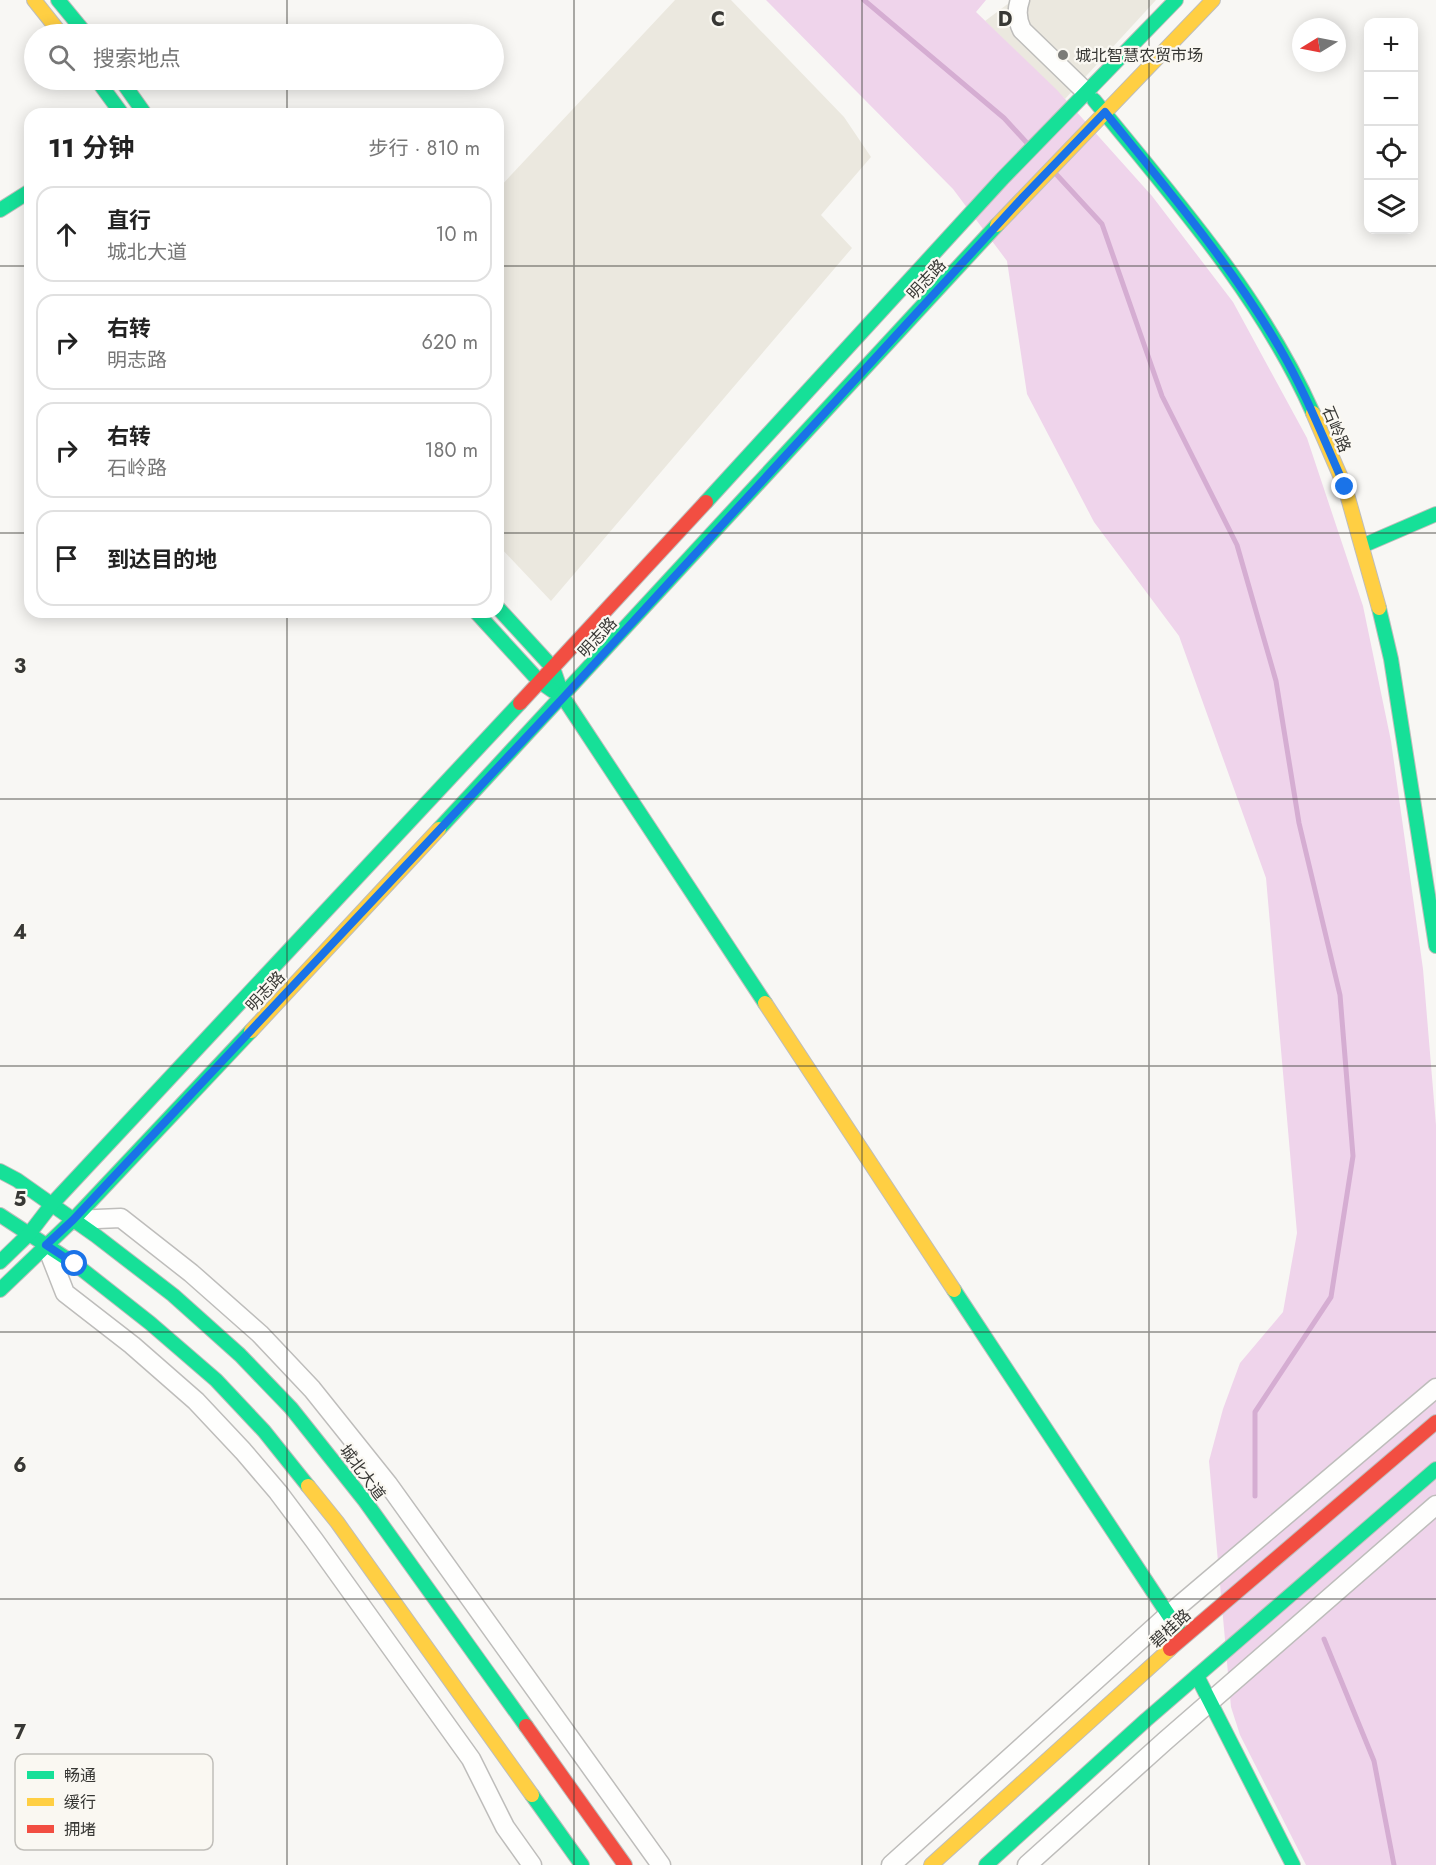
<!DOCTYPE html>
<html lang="zh">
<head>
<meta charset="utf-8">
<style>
  body { margin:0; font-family:Jost,"Noto Sans SC",sans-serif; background:#f2f2f2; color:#222 }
  .controls { position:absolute; right:18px; top:18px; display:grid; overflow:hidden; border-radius:12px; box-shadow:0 3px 15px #0003 }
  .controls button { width:54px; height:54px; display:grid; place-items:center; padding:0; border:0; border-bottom:2px solid #e0e0e0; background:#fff; color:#222; font:30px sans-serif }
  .compass { position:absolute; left:1292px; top:18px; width:54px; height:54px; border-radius:50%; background:#fff; box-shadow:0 3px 15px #0003; rotate:260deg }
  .stop { position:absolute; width:18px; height:18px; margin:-14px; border:4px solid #1a73e8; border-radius:50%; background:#fff }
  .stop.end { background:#1a73e8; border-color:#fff; box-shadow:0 2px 6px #0008 }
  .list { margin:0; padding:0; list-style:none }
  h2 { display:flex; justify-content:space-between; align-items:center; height:78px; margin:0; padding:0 24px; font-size:26px }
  h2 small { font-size:20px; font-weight:400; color:#767676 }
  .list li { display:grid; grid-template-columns:39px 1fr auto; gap:18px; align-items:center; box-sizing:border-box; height:96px; margin:0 12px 12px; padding:0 12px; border:2px solid #e0e0e0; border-radius:18px }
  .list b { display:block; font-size:22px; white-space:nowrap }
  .list p { margin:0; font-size:20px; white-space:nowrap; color:#767676 }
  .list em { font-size:20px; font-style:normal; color:#767676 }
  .icon { flex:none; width:33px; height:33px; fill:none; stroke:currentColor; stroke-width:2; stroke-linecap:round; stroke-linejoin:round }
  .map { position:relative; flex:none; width:1436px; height:1865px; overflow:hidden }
  .search { position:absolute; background:#fff; box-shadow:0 3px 15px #0003; left:24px; top:24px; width:480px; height:66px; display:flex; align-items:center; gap:15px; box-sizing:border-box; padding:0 21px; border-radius:33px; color:#767676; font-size:22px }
  .panel { position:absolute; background:#fff; box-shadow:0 3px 15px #0003; left:24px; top:108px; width:480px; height:510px; border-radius:18px }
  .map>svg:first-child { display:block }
  .built { fill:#ebe8df }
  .green { fill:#efd4eb }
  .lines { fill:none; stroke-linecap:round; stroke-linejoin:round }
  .stream { stroke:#d5add2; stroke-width:5 }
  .street-casing { stroke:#bebdbb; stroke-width:21 }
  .fast-casing { stroke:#bebdbb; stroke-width:16 }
  .slow-casing { stroke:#bebdbb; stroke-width:16 }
  .jam-casing { stroke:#bebdbb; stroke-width:16 }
  .street { stroke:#fefefd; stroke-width:18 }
  .fast { stroke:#16e098; stroke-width:14 }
  .slow { stroke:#ffcf43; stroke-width:14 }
  .jam { stroke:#f24e42; stroke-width:14 }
  .route { stroke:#1a73e8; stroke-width:8 }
  .grid { fill:none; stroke:#383835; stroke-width:1.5; stroke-opacity:0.55 }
  .poi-dot { fill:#7b7b78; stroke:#faf8f2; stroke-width:2 }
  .labels { text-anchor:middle; stroke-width:4.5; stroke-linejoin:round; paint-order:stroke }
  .poi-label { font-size:16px; fill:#383835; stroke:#faf8f2; text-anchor:start }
  .street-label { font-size:16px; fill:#383835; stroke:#faf8f2 }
  .key { fill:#faf8f2; stroke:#c0beb9; stroke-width:1.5 }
  .key-label { font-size:16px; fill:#383835 }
  .grid-label { font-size:20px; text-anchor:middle; font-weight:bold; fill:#383835; stroke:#faf8f2; stroke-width:4.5; stroke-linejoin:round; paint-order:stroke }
</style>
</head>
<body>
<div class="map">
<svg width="1436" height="1865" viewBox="0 0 1436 1865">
  <rect width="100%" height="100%" fill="#f8f7f4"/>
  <g class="built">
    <path d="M675,0H731L844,117L871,157L821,215L852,248L551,601L498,545V189Z"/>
    <path d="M1013,0H1156L1065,99L985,21Z"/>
  </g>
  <path class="green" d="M766,0H986L976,12L1057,90L1152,196L1233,302L1307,438L1363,606L1391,741L1423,969L1436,1125V1865H1306L1240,1735L1231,1707L1209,1461L1223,1409L1240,1363L1283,1312L1297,1233L1266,878L1179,636L1094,522L1027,394L1007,261L953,189Z"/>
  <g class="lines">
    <g class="stream">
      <path d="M864,0L1004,118L1027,143"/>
      <path d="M1056,174L1102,224L1162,396L1237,545L1276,681L1299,823L1340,995L1353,1156L1331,1297L1255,1412V1496"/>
      <path d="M1324,1639L1374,1761L1394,1865"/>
    </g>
    <defs>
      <g id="street">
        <path d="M1020,0C1016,11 1017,20 1022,30L1087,93"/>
        <path d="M73,1220L121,1218L191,1273L260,1334L312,1389L388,1484L661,1865"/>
        <path d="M47,1247L65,1293L132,1345L196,1401L243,1451L278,1492L314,1540L471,1759L505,1827L532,1865"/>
        <path d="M891,1865L1168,1615L1436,1388"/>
        <path d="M1027,1865L1165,1741L1436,1505"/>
      </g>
      <g id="fast">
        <path d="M58,0L86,34"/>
        <path d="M97,80L122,114"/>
        <path d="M121,80L145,114"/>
        <path d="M1094,100C1174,198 1261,296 1313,413"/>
        <path d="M0,210L30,191"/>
        <path d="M706,502L1002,179L1176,0"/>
        <path d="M1362,546L1436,514"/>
        <path d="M498,608L553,668L563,697L765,1003"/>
        <path d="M1379,608L1391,659L1436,946"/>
        <path d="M476,612L540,682L553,691"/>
        <path d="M439,829L997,225"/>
        <path d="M0,1171L17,1180L95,1235L173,1295L240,1355L291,1408L365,1501L526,1726"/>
        <path d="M0,1215L75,1264L150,1323L216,1380L264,1431L308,1486"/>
        <path d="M0,1262L29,1234L52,1204L520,703"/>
        <path d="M0,1290L73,1220L251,1031"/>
        <path d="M954,1290L1183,1637"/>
        <path d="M1197,1676L1293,1865"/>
        <path d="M532,1795L582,1865"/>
        <path d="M986,1865L1146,1720L1436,1469"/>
      </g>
      <g id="slow">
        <path d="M34,0L61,34"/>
        <path d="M997,225L1213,0"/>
        <path d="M1313,413L1345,487L1379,608"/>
        <path d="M765,1003L954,1290"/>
        <path d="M251,1031L439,829"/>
        <path d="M308,1486L337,1522L532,1795"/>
        <path d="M931,1865L1170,1649"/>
      </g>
      <g id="jam">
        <path d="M520,703L706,502"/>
        <path d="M1170,1649L1436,1422"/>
        <path d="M526,1726L625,1865"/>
      </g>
    </defs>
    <use href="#street" class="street-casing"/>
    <use href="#fast" class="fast-casing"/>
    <use href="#slow" class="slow-casing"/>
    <use href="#jam" class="jam-casing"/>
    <use href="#street" class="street"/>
    <use href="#fast" class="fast"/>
    <use href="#slow" class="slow"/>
    <use href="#jam" class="jam"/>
  </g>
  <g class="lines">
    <path class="route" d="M75,1264L46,1245L73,1220L563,698L1023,197L1105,112C1166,188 1230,263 1279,347C1305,391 1324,440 1345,487"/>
  </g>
  <path class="grid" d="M287,0V34M574,0V1865M862,0V1865M1149,0V1865M287,80V114M0,266H30M498,266H1436M0,533H30M498,533H1436M287,612V1865M0,799H1436M0,1066H1436M0,1332H1436M0,1599H1436"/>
  <circle class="poi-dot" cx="1063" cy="55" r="6"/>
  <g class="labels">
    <g class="poi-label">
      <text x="1075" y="61">城北智慧农贸市场</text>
    </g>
    <g class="street-label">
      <text transform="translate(926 279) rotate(-47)" y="6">明志路</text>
      <text transform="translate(1337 429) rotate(67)" y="6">石岭路</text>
      <text transform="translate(597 637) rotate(-47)" y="6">明志路</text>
      <text transform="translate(265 991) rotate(-47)" y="6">明志路</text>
      <text transform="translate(363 1472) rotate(53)" y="6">城北大道</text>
      <text transform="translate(1170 1628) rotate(-42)" y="6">碧桂路</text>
    </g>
  </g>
  <rect x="15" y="1754" width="198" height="96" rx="9" class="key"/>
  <rect x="27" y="1771" width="27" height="8" fill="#16e098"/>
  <rect x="27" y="1798" width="27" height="8" fill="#ffcf43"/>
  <rect x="27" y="1825" width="27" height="8" fill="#f24e42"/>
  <g class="key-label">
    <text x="64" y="1781">畅通</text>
    <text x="64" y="1808">缓行</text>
    <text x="64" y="1835">拥堵</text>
  </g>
  <g class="grid-label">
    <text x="718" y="26">C</text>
    <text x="1005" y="26">D</text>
    <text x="20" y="673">3</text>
    <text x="20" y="939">4</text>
    <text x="20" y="1206">5</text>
    <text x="20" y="1472">6</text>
    <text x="20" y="1739">7</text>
  </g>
</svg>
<div class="controls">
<button>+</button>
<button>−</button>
<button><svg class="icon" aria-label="locate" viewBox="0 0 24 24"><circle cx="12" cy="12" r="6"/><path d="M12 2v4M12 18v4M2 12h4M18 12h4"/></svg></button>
<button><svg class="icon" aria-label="layers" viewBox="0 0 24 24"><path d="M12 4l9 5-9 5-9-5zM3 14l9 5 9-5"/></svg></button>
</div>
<svg class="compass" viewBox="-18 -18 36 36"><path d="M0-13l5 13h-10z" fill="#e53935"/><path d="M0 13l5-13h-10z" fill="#767676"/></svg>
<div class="stop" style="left:75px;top:1264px"></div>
<div class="stop end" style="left:1345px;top:487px"></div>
<div class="search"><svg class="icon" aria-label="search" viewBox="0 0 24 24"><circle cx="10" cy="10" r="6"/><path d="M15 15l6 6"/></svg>搜索地点</div>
<section class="panel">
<h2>11 分钟<small>步行 · 810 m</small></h2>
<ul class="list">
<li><svg class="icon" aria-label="ahead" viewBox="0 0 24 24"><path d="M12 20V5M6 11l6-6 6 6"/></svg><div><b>直行</b><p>城北大道</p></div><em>10 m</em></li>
<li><svg class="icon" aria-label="right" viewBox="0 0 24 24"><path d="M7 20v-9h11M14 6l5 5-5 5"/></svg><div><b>右转</b><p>明志路</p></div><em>620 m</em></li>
<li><svg class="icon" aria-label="right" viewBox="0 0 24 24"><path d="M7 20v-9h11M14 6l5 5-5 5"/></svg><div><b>右转</b><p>石岭路</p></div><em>180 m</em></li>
<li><svg class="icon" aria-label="arrive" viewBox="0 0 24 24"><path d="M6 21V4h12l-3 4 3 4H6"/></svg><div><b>到达目的地</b></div></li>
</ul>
</section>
</div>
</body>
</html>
